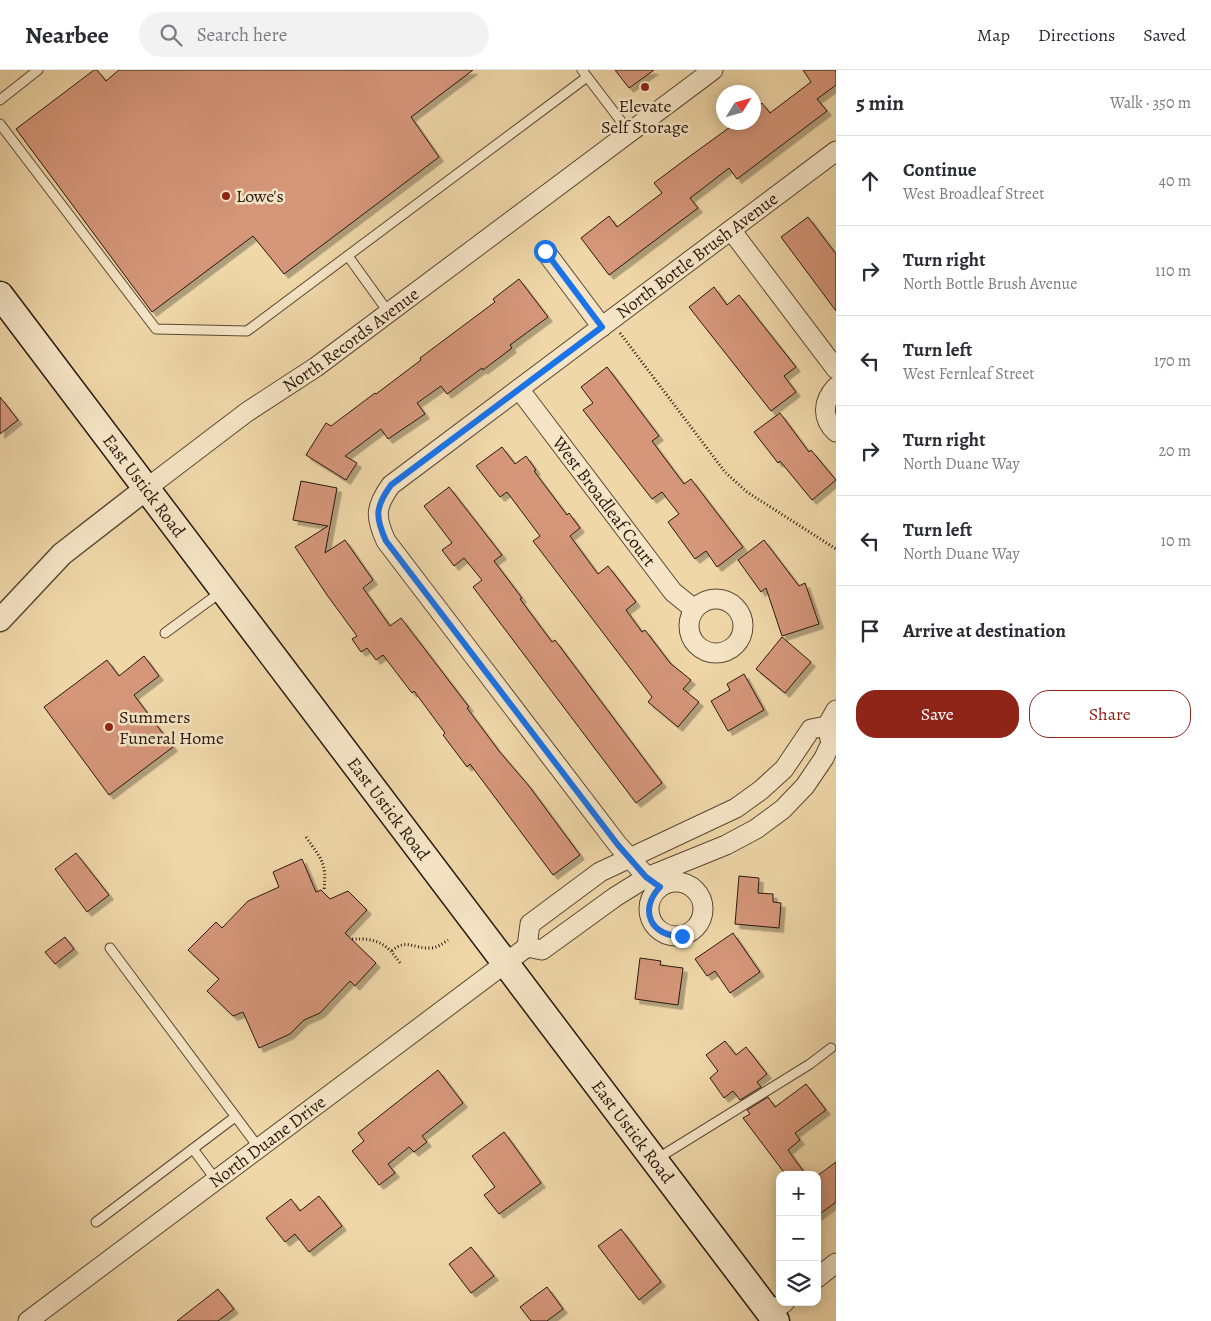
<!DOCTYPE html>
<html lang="en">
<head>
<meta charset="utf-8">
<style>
  body { margin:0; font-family:Alegreya,serif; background:#f2f2f3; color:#2b2b33 }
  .controls { position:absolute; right:15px; bottom:15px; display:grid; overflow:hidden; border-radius:10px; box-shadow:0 2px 12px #0003 }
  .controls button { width:45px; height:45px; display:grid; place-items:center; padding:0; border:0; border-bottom:1px solid #e1e1e2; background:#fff; color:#2b2b33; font:25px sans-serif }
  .compass { position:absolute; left:716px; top:15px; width:45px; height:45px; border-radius:50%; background:#fff; box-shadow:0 2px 12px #0003; rotate:53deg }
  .stop { position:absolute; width:15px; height:15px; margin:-11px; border:4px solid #1a73e8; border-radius:50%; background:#fff }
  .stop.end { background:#1a73e8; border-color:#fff; box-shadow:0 1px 5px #0008 }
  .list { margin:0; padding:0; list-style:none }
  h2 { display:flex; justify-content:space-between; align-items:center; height:65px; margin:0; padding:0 20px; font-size:21px }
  h2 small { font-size:16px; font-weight:400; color:#7c7c81 }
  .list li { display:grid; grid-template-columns:32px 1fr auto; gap:15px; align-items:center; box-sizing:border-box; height:90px; padding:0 20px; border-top:1px solid #e1e1e2 }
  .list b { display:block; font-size:19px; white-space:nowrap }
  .list p { margin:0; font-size:16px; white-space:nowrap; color:#7c7c81 }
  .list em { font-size:16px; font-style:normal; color:#7c7c81 }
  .actions { display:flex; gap:10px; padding:15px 20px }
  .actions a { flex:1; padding:11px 0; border:1px solid #8f2418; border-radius:20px; text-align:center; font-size:18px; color:#8f2418 }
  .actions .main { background:#8f2418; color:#fff }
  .icon { flex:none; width:28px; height:28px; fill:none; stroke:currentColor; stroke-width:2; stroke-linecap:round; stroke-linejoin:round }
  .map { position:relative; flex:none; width:836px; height:1251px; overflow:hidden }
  header { display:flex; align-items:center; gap:30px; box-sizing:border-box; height:70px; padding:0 25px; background:#fff; border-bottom:1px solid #e1e1e2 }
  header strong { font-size:24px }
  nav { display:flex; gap:28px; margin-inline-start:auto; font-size:18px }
  .search { width:350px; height:45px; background:#f2f2f3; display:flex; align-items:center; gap:12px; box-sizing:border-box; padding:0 18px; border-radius:28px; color:#7c7c81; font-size:19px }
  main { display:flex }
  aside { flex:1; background:#fff }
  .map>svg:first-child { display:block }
  .building { fill:#d5967a; stroke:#29180e; filter:url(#shadow) }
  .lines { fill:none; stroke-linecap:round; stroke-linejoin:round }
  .service-casing { stroke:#5a4834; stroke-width:11 }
  .minor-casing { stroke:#5a4834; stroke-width:21 }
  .tertiary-casing { stroke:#5a4834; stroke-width:25 }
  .secondary-casing { stroke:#29180e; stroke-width:29 }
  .path { stroke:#29180e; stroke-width:3; stroke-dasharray:1 2.5; stroke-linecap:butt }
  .service { stroke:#f5e5c6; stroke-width:9 }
  .minor { stroke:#f5e5c6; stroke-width:19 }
  .tertiary { stroke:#f5e5c6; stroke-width:22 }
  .secondary { stroke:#f5e5c6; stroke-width:26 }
  .route { stroke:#1a73e8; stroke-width:6 }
  .poi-dot { fill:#8f2418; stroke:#f5e5c6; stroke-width:2 }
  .labels { text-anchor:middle; stroke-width:5; stroke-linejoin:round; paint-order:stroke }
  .poi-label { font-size:18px; fill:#29180e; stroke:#f5e5c6; text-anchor:start }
  .street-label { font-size:18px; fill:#29180e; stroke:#f5e5c6 }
</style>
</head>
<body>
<header>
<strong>Nearbee</strong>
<div class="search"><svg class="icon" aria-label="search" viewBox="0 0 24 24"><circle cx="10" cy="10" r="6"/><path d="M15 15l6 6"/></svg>Search here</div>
<nav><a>Map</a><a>Directions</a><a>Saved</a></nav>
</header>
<main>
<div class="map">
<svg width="836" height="1251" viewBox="0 0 836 1251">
  <defs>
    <filter id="shadow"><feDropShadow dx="4.5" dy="4.5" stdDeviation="0" flood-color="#0004"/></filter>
  </defs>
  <rect width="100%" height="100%" fill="#efd7a8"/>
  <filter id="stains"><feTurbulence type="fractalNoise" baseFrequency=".004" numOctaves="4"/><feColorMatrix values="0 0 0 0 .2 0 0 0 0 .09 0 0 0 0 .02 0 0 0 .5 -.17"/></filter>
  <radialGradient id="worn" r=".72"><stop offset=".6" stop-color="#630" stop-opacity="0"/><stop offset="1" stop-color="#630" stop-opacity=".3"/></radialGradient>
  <g class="building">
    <path d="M94,0H97L106,11L119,0H473L411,47L439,87L284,204L253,166L152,242L16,59Z"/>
    <path d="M615,0H654L629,18Z"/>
    <path d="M803,0H836V15L817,29L827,41L737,109L729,98L706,116L690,128L698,138L609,205L581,168L609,146L617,157L662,123L654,113L686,89L737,52H754V40L762,33L770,43L811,12Z"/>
    <path d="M808,147L836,184V241L781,167Z"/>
    <path d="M519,209L548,247L510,275L512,278L483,300L482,298L447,324L441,316L417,333L425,344L388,369L381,359L345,386L357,393L346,410L306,385L326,353L331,356L375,323L376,324L421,290L420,288L495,232L493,229Z"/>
    <path d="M714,217L727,235L739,225L796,297L784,306L796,322L771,341L689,237Z"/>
    <path d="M607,297L659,366L652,371L684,414L691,409L743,477L717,497L706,481L695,489L668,452L679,444L662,422L652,429L583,340L593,333L581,317Z"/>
    <path d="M0,327L18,350L0,364Z"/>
    <path d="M780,343L809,382L811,380L836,410L812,430L780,391L778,393L754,362Z"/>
    <path d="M502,377L515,394L526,386L536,400L534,401L567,445L569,443L580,458L570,466L598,504L608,496L636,532L626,540L642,562L645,560L670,593L691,610L683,619L699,632L678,657L648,632L652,627L533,471L540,466L507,422L500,427L476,396Z"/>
    <path d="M301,411L337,418L325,483L345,470L373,510L363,518L390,556L401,548L469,637L467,638L499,681L529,716L580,785L553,805L470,694L467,697L443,665L445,663L414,621L412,623L383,585L376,590L367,578L361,582L352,569L357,566L327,525L295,477L328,456L293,450Z"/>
    <path d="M449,417L502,485L494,491L522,528L520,529L552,572L555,570L662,713L636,733L473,517L482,510L464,488L454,496L442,480L452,473L424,436Z"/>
    <path d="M764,470L799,516L805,513L819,554L782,566L766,518L761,522L738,490Z"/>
    <path d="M782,567L811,592L785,623L756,599Z"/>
    <path d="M144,586L159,606L134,625L173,677L109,725L44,637L107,590L119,606Z"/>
    <path d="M744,604L764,640L728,661L711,631L730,620L727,614Z"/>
    <path d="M76,783L109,825L87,842L55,799Z"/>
    <path d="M302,789L316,822L321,820L330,829L348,821L367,840L345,863L376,893L355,916L350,911L320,943L304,950L290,964L259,978L243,942L233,946L207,921L219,909L188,880L216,852L222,858L248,831L279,817L273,802Z"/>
    <path d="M739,806L759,808L758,823L773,824V832L781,833L779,858L735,854Z"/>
    <path d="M733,863L760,902L730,923L715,901L707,906L695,889Z"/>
    <path d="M65,867L74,879L55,894L45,882Z"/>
    <path d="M640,888L661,891L660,895L683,898L678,935L635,929Z"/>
    <path d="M725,971L736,985L746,977L767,1004L757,1012L761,1017L740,1030L733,1021L724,1028L710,1008L718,1001L706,985Z"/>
    <path d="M438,1000L463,1033L422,1066L427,1072L414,1082L409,1077L388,1094L395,1103L379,1115L352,1081L364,1071L358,1063Z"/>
    <path d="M806,1014L826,1040L795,1063L800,1070L788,1080L806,1105H786L743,1048L750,1044L747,1040L768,1027L775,1037Z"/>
    <path d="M504,1062L541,1113L499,1144L484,1125L495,1117L472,1086Z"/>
    <path d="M836,1092V1132L817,1146V1106Z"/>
    <path d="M319,1126L342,1156L309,1182L295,1164L285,1172L266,1148L291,1129L300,1141Z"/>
    <path d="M621,1159L661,1212L639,1230L598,1176Z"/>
    <path d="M471,1177L494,1206L471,1223L449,1194Z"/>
    <path d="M547,1217L563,1239L547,1251H531L520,1237Z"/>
    <path d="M218,1219L234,1239L218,1251H177Z"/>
  </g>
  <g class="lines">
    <defs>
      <g id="service">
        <path d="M582,0L630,63"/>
        <path d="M0,30L38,0"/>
        <path d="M0,54L156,259L247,261L587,7"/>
        <path d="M348,186L389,243"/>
        <path d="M165,563L221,522"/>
        <path d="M110,878L259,1078"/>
        <path d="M193,1079L216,1110"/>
        <path d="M655,1090L810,994L831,978"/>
        <path d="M96,1152L235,1047"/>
      </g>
      <g id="minor">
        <path d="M731,160L836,299"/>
        <path d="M545,181L602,257"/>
        <path d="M836,317C823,331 821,348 836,362"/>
        <path id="s1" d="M519,319L673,522L694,539"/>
        <path id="s2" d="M147,418L247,342L316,297L713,0"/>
        <circle cx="716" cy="556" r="27"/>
        <path d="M827,656L831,673L824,688L805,716L783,739L756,759L726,775L647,807L615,827L542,880L527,877L530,854L600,802L736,738L761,720L784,699L811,659Z"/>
        <path d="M827,656L836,640"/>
        <circle cx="676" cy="839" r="27"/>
        <path id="s3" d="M660,817L647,807L618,775L386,471C375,447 375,437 391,415L836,81"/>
        <path d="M817,1208L836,1193"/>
        <path d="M770,1243L785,1232"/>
        <path id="s4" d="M28,1251L527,877"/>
      </g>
      <path id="tertiary" d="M0,550L62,484L147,418"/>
      <g id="secondary">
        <path id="s5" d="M0,225L776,1251"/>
      </g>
    </defs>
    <use href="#service" class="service-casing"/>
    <use href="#minor" class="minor-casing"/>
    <use href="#tertiary" class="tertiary-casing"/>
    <use href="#secondary" class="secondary-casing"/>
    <g class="path">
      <path d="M620,263L725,402L747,422L836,479"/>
      <path d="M306,767C321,789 327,792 324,820"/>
      <path d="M352,869C377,868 386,873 400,893"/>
      <path d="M392,881C406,868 414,879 430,878C437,878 442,874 448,870"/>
    </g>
    <use href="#service" class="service"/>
    <use href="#minor" class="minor"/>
    <use href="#tertiary" class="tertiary"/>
    <use href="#secondary" class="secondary"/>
  </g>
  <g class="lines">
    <path class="route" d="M545,181L602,257L391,415C375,437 375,447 386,471L618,775L646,807L660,817C638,840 651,867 682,866"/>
  </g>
  <g class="poi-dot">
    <circle cx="645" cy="17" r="5"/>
    <circle cx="226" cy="126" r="5"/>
    <circle cx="109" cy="657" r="5"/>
  </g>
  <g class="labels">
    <g class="poi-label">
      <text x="645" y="42" text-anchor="middle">Elevate<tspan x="645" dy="21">Self Storage</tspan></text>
      <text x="236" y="132">Lowe's</text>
      <text x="119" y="653">Summers<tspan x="119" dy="21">Funeral Home</tspan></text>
    </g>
    <g class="street-label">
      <text dy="6" stroke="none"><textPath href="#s3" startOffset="885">North Bottle Brush Avenue</textPath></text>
      <text dy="6" stroke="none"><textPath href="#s2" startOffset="252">North Records Avenue</textPath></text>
      <text dy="6" stroke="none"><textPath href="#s5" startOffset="239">East Ustick Road</textPath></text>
      <text dy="6" stroke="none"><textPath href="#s1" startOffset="141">West Broadleaf Court</textPath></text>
      <text dy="6" stroke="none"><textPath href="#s5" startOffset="644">East Ustick Road</textPath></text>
      <text dy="6" stroke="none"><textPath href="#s5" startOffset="1049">East Ustick Road</textPath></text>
      <text dy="6" stroke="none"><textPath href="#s4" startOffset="299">North Duane Drive</textPath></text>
    </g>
  </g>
  <rect width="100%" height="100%" filter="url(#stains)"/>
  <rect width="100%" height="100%" fill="url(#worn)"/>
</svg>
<div class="controls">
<button>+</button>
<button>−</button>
<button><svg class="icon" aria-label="layers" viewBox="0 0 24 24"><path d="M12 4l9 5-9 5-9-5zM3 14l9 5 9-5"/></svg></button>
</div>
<svg class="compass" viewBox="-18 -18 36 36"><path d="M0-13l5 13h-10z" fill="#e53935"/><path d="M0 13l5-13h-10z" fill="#7c7c81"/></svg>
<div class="stop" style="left:545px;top:181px"></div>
<div class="stop end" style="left:682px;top:866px"></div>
</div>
<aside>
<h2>5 min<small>Walk · 350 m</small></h2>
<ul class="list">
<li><svg class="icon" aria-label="ahead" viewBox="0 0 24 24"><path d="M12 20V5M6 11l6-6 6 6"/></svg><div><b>Continue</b><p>West Broadleaf Street</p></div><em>40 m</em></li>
<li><svg class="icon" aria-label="right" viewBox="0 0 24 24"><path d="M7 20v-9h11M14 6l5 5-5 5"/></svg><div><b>Turn right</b><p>North Bottle Brush Avenue</p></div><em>110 m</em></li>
<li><svg class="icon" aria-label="left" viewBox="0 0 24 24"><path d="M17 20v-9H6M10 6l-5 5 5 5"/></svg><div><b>Turn left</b><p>West Fernleaf Street</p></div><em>170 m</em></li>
<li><svg class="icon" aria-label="right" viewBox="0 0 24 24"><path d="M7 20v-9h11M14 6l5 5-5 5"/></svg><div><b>Turn right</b><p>North Duane Way</p></div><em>20 m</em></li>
<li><svg class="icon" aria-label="left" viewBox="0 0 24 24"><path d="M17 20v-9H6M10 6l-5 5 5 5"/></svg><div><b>Turn left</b><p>North Duane Way</p></div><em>10 m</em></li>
<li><svg class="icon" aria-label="arrive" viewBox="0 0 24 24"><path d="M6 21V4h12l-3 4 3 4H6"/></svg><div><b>Arrive at destination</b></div></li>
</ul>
<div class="actions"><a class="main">Save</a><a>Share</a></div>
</aside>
</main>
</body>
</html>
